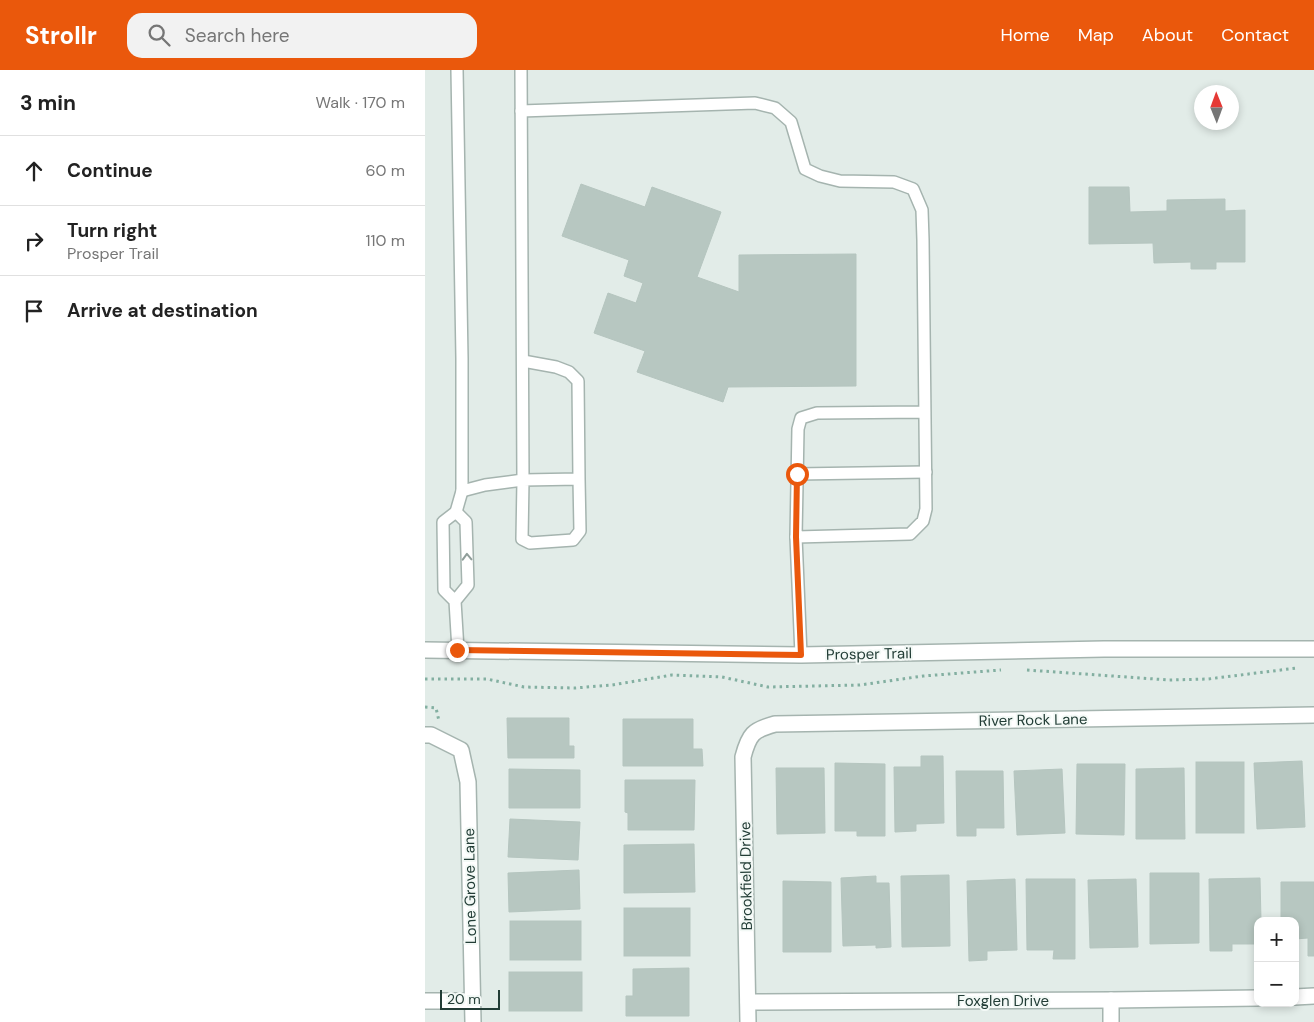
<!DOCTYPE html>
<html lang="en">
<head>
<meta charset="utf-8">
<style>
  body { margin:0; font-family:"DM Sans",sans-serif; background:#f2f2f2; color:#222 }
  .controls { position:absolute; right:15px; bottom:15px; display:grid; overflow:hidden; border-radius:10px; box-shadow:0 2px 8px #0003 }
  .controls button { width:45px; height:45px; display:grid; place-items:center; padding:0; border:0; border-bottom:1px solid #e0e0e0; background:#fff; color:#222; font:25px sans-serif }
  .compass { position:absolute; left:769px; top:15px; width:45px; height:45px; border-radius:50%; background:#fff; box-shadow:0 2px 8px #0003; rotate:359deg }
  .scale { position:absolute; left:15px; bottom:12px; width:60px; box-sizing:border-box; padding-left:5px; border:2px solid #223d36; border-top:0; font-size:14px; line-height:18px; white-space:nowrap; color:#223d36; -webkit-text-stroke:4px #f3f9f6; paint-order:stroke }
  .stop { position:absolute; width:15px; height:15px; margin:-11px; border:4px solid #ea580c; border-radius:50%; background:#fff }
  .stop.end { background:#ea580c; border-color:#fff; box-shadow:0 1px 5px #0008 }
  .list { margin:0; padding:0; list-style:none }
  h2 { display:flex; justify-content:space-between; align-items:center; height:65px; margin:0; padding:0 20px; font-size:21px }
  h2 small { font-size:16px; font-weight:400; color:#767676 }
  .list li { display:grid; grid-template-columns:32px 1fr auto; gap:15px; align-items:center; box-sizing:border-box; height:70px; padding:0 20px; border-top:1px solid #e0e0e0 }
  .list b { display:block; font-size:19px; white-space:nowrap }
  .list p { margin:0; font-size:16px; white-space:nowrap; color:#767676 }
  .list em { font-size:16px; font-style:normal; color:#767676 }
  .icon { flex:none; width:28px; height:28px; fill:none; stroke:currentColor; stroke-width:2; stroke-linecap:round; stroke-linejoin:round }
  .map { position:relative; flex:none; width:889px; height:952px; overflow:hidden }
  header { display:flex; align-items:center; gap:30px; box-sizing:border-box; height:70px; padding:0 25px; background:#ea580c; color:#fff }
  header strong { font-size:24px }
  nav { display:flex; gap:28px; margin-inline-start:auto; font-size:18px }
  .search { width:350px; height:45px; background:#f2f2f2; display:flex; align-items:center; gap:12px; box-sizing:border-box; padding:0 18px; border-radius:15px; color:#767676; font-size:19px }
  main { display:flex }
  aside { flex:1; background:#fff }
  .map>svg:first-child { display:block }
  .building { fill:#b7c7c1; stroke:#b5c5bf }
  .lines { fill:none; stroke-linecap:round; stroke-linejoin:round }
  .service-casing { stroke:#a5b4af; stroke-width:14 }
  .minor-casing { stroke:#a5b4af; stroke-width:18 }
  .tertiary-casing { stroke:#a5b4af; stroke-width:18 }
  .path { stroke:#83afa1; stroke-width:3; stroke-dasharray:2.5 4; stroke-linecap:butt }
  .service { stroke:#fff; stroke-width:11 }
  .minor { stroke:#fff; stroke-width:15 }
  .tertiary { stroke:#fff; stroke-width:15 }
  .oneway { stroke:#909e9a }
  .route { stroke:#ea580c; stroke-width:6 }
  .labels { text-anchor:middle; stroke-width:4; stroke-linejoin:round; paint-order:stroke }
  .street-label { font-size:15px; fill:#223d36; stroke:#f3f9f6 }
</style>
</head>
<body>
<header>
<strong>Strollr</strong>
<div class="search"><svg class="icon" aria-label="search" viewBox="0 0 24 24"><circle cx="10" cy="10" r="6"/><path d="M15 15l6 6"/></svg>Search here</div>
<nav><a>Home</a><a>Map</a><a>About</a><a>Contact</a></nav>
</header>
<main>
<aside>
<h2>3 min<small>Walk · 170 m</small></h2>
<ul class="list">
<li><svg class="icon" aria-label="ahead" viewBox="0 0 24 24"><path d="M12 20V5M6 11l6-6 6 6"/></svg><div><b>Continue</b></div><em>60 m</em></li>
<li><svg class="icon" aria-label="right" viewBox="0 0 24 24"><path d="M7 20v-9h11M14 6l5 5-5 5"/></svg><div><b>Turn right</b><p>Prosper Trail</p></div><em>110 m</em></li>
<li><svg class="icon" aria-label="arrive" viewBox="0 0 24 24"><path d="M6 21V4h12l-3 4 3 4H6"/></svg><div><b>Arrive at destination</b></div></li>
</ul>
</aside>
<div class="map">
<svg width="889" height="952" viewBox="0 0 889 952">
  <rect width="100%" height="100%" fill="#e2ece8"/>
  <g class="building">
    <path d="M156,114L220,137L227,117L296,142L272,207L314,222V185L431,184V316L303,317L298,332L212,302L220,281L169,263L183,223L211,233L218,213L199,206L204,190L137,166Z"/>
    <path d="M664,117H704L705,142L742,141V130L800,129V141L820,140V192H791V199H766V192L729,193L728,173L664,174Z"/>
    <path d="M82,648H144V676H149V688H83Z"/>
    <path d="M198,649H268V679H277L278,696H198Z"/>
    <path d="M496,686H518L519,753L491,754V761L470,762L469,697H496Z"/>
    <path d="M877,691L880,757L832,759L829,693Z"/>
    <rect x="771" y="692" width="48" height="71"/>
    <path d="M410,693L460,694V766H432V761H410Z"/>
    <path d="M652,694H700L699,765L651,764Z"/>
    <path d="M351,698H399L400,763L352,764Z"/>
    <path d="M759,698L760,769H711V699Z"/>
    <path d="M84,699L155,700V738H84Z"/>
    <path d="M637,699L640,763L592,765L589,701Z"/>
    <path d="M531,701H578L579,758H551V766H532Z"/>
    <path d="M200,710H270L269,760H203V743L200,742Z"/>
    <path d="M85,749L155,752L153,790L83,787Z"/>
    <path d="M269,774L270,822L199,823V775Z"/>
    <path d="M154,800L155,839L84,842L83,803Z"/>
    <path d="M725,803H774V873L725,874Z"/>
    <path d="M524,805L525,876L477,877L476,806Z"/>
    <path d="M451,806V813H464L466,877L451,878V875L418,876L416,808Z"/>
    <path d="M835,808L836,851H833V874H807V881H785L784,809Z"/>
    <path d="M590,809L592,880L562,881V890L544,891L542,811Z"/>
    <path d="M601,809H650V889H628L629,880H602Z"/>
    <path d="M711,809L713,877L665,878L663,810Z"/>
    <path d="M358,811L406,812V882H358Z"/>
    <path d="M856,812H889V886H883V868L870,869V851H856Z"/>
    <rect x="199" y="838" width="66" height="48"/>
    <rect x="85" y="851" width="71" height="39"/>
    <path d="M264,898V946H201V926H208V899Z"/>
    <rect x="84" y="902" width="73" height="39"/>
  </g>
  <g class="lines">
    <defs>
      <g id="service">
        <path d="M96,41L330,33L350,38L366,52L380,99L395,106L415,111L469,112L488,119L497,140L498,170L501,439L498,451L485,464L371,467L373,359L376,348L392,343L500,342"/>
        <path d="M98,291L131,297L144,302L153,311L154,409L98,410L97,469L105,473L148,470L155,461L154,409"/>
        <path d="M372,404L501,402"/>
        <path d="M37,421L60,415L98,410L96,0"/>
        <path d="M31,442L37,421V288L32,0"/>
        <path d="M371,467L376,585"/>
        <path d="M30,531L43,515L41,452L31,442L18,452L19,520L30,531L33,580"/>
      </g>
      <g id="minor">
        <path d="M0,665H6L36,680L43,712L48,952"/>
        <path d="M870,927L889,926"/>
        <path d="M686,930V952"/>
        <path d="M0,931H47"/>
        <path d="M323,932L686,930L833,928"/>
        <path d="M323,952L318,687C324,664 328,660 350,654L889,645"/>
      </g>
      <path id="tertiary" d="M0,580L376,585L679,579H889"/>
    </defs>
    <use href="#service" class="service-casing"/>
    <use href="#minor" class="minor-casing"/>
    <use href="#tertiary" class="tertiary-casing"/>
    <g class="path">
      <path d="M602,600L744,610L783,609L872,598"/>
      <path d="M0,609H62L99,617L150,618L187,615L247,605L297,607L343,617L435,615L498,606L576,600"/>
      <path d="M0,637L11,638L14,651"/>
    </g>
    <use href="#service" class="service"/>
    <use href="#minor" class="minor"/>
    <use href="#tertiary" class="tertiary"/>
  </g>
  <defs><path id="oneway-chevron" d="M-2-3.5L2.5 0L-2 3.5" fill="none" stroke-width="1.6" stroke-linecap="round" stroke-linejoin="round" transform="scale(1.25)"/></defs>
  <use class="oneway" href="#oneway-chevron" transform="translate(42 487) rotate(-92)"/>
  <g class="lines">
    <path class="route" d="M32,580L376,585L371,467L372,404"/>
  </g>
  <g class="labels">
    <g class="street-label">
      <text transform="translate(444 584) rotate(-1)" y="5">Prosper Trail</text>
      <text transform="translate(608 650) rotate(-1)" y="5">River Rock Lane</text>
      <text transform="translate(321 806) rotate(-91)" y="5">Brookfield Drive</text>
      <text transform="translate(45 816) rotate(-91)" y="5">Lone Grove Lane</text>
      <text x="578" y="936">Foxglen Drive</text>
    </g>
  </g>
</svg>
<div class="controls">
<button>+</button>
<button>−</button>
</div>
<svg class="compass" viewBox="-18 -18 36 36"><path d="M0-13l5 13h-10z" fill="#e53935"/><path d="M0 13l5-13h-10z" fill="#767676"/></svg>
<div class="scale">20 m</div>
<div class="stop" style="left:372px;top:404px"></div>
<div class="stop end" style="left:32px;top:580px"></div>
</div>
</main>
</body>
</html>
